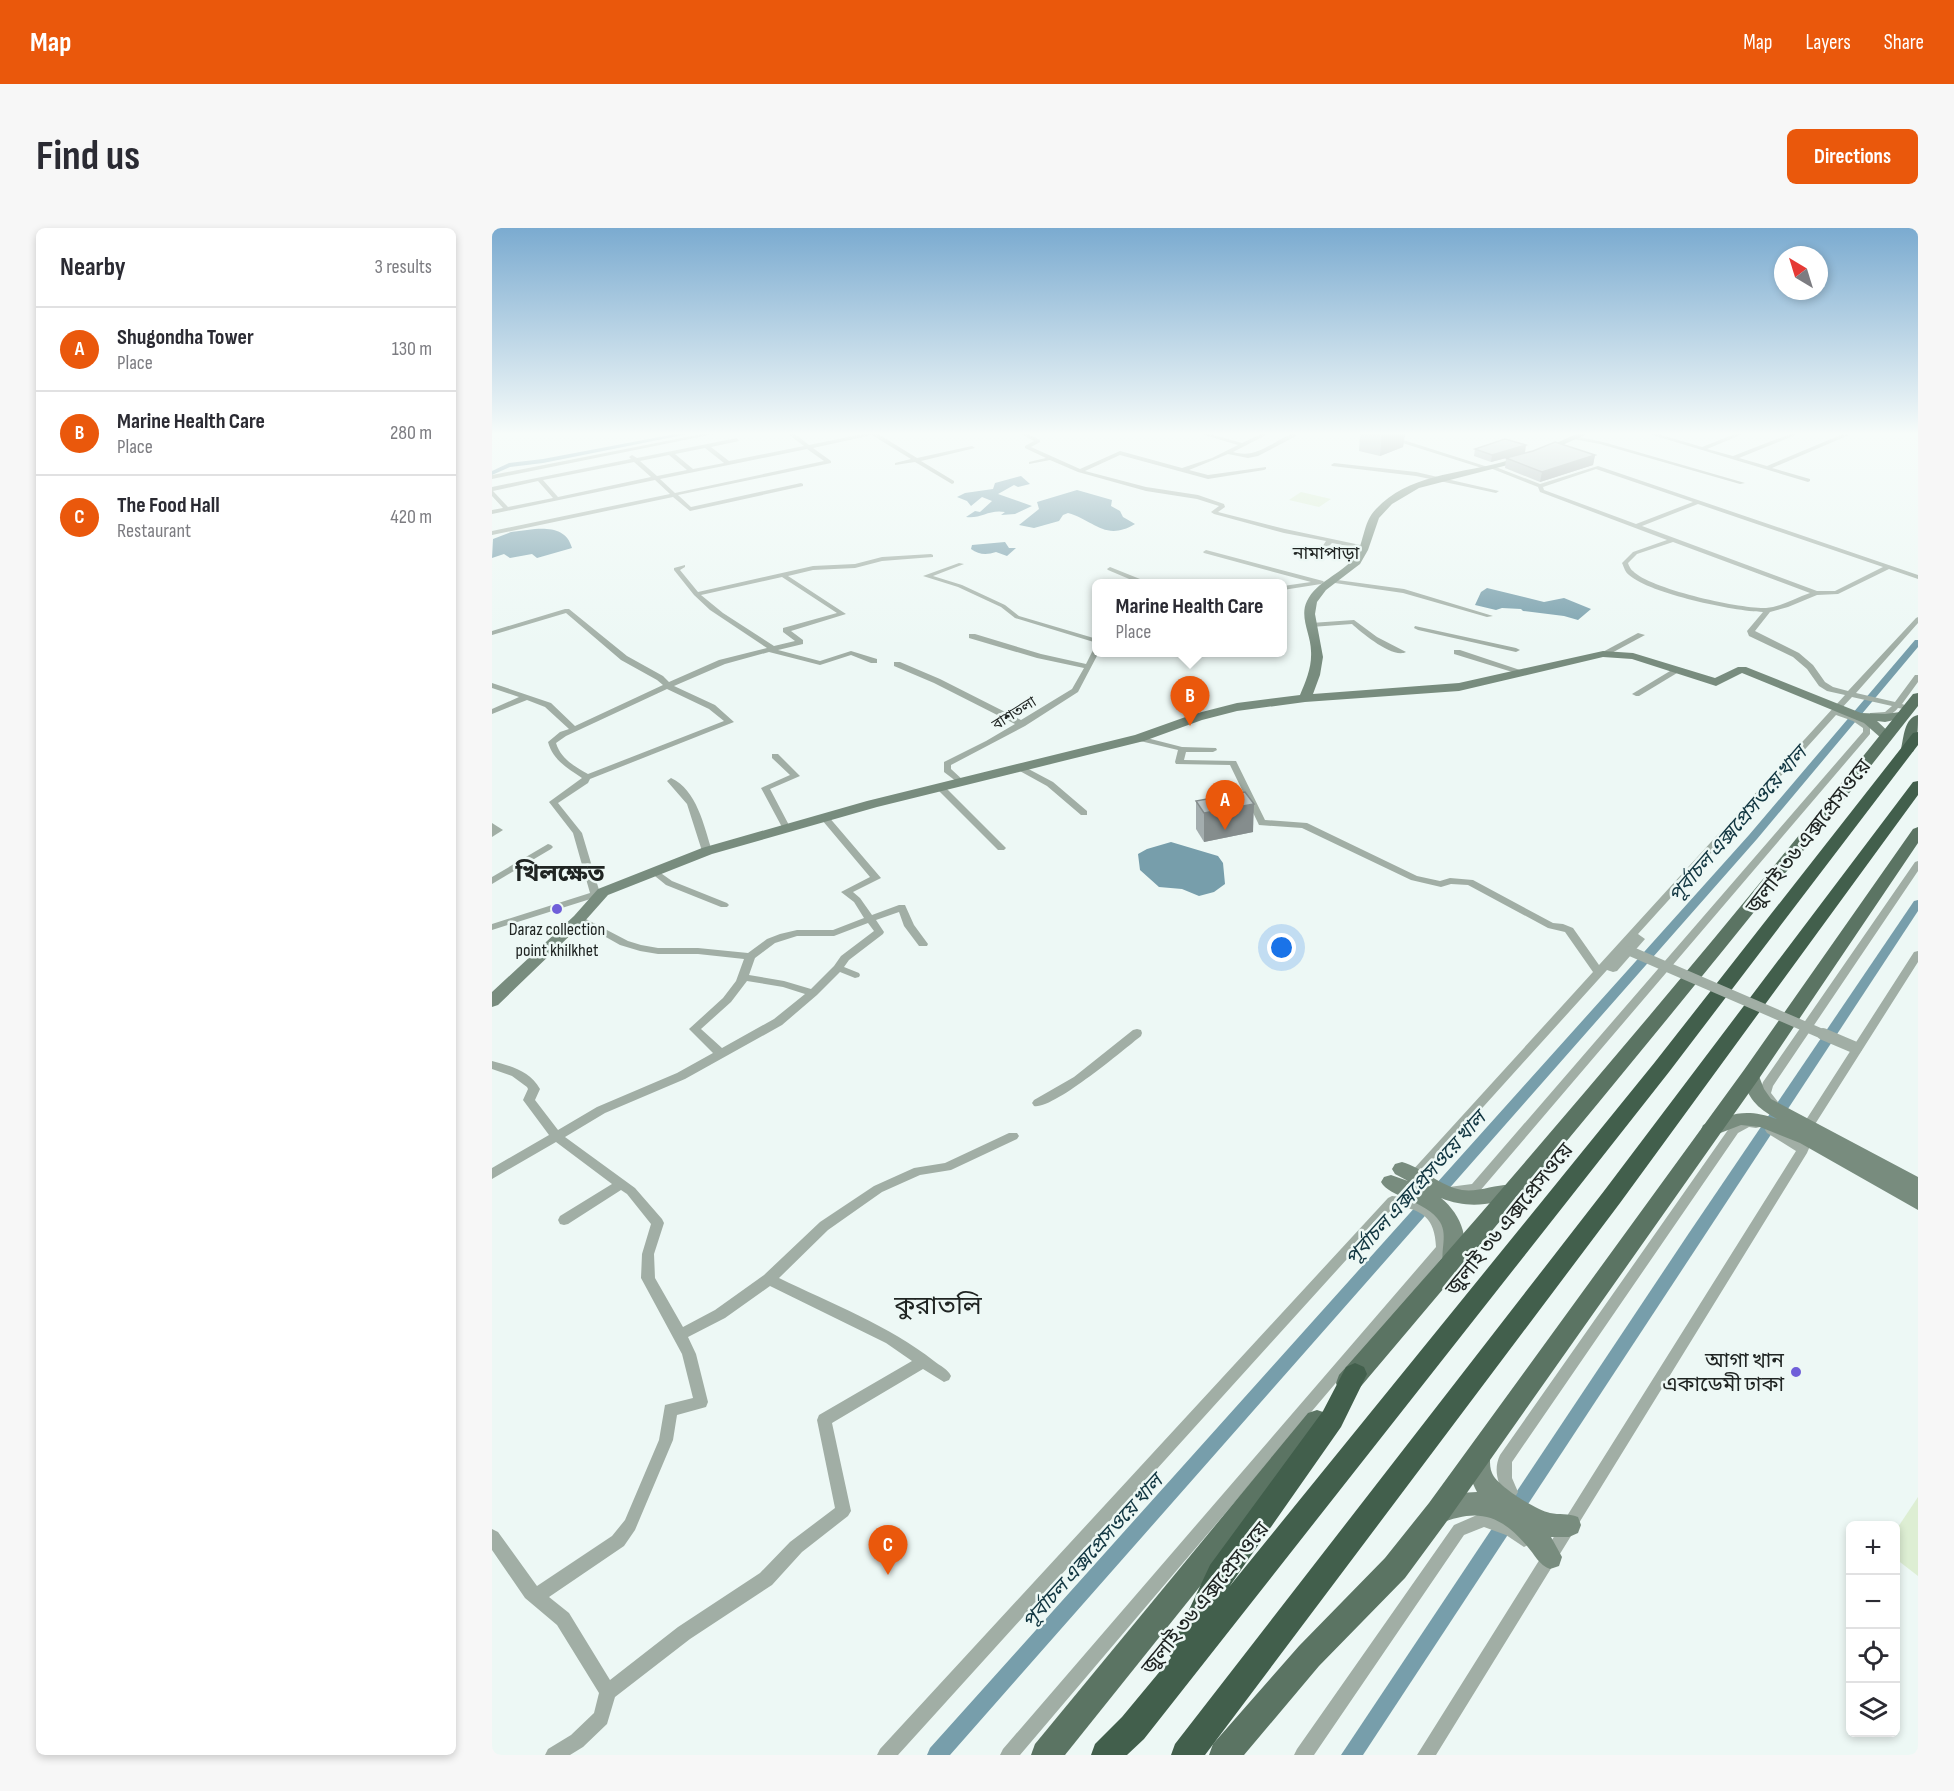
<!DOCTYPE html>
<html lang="en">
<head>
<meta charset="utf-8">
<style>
  body { margin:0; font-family:"Sofia Sans Condensed","Noto Sans Bengali",sans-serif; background:#f7f7f7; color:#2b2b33 }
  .controls { position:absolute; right:18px; bottom:18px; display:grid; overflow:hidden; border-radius:9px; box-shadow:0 3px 9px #0003 }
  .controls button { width:54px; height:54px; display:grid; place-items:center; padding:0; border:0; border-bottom:2px solid #e1e1e2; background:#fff; color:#2b2b33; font:30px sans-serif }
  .compass { position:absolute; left:1282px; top:18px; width:54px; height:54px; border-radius:50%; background:#fff; box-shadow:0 3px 9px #0003; rotate:322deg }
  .you { position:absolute; left:790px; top:720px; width:21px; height:21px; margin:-15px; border:4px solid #fff; border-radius:50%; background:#1a73e8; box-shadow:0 0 0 9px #1a73e833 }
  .badge { display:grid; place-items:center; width:39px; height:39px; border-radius:50%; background:#ea580c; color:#fff; font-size:20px; font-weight:700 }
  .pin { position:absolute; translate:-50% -50px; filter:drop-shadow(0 2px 3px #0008) }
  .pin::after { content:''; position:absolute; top:32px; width:21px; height:18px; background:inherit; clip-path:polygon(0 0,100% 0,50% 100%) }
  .popup { position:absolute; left:600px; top:351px; width:195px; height:78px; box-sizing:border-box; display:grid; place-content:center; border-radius:9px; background:#fff; filter:drop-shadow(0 2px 4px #0005); font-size:20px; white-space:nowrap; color:#7c7c81 }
  .popup b { font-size:22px; color:#2b2b33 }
  .popup::after { content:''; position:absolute; left:50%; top:100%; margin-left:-12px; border:12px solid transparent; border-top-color:#fff }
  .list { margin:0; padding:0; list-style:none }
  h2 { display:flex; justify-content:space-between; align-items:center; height:78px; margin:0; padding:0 24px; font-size:26px }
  h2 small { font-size:20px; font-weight:400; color:#7c7c81 }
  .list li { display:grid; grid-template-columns:39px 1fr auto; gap:18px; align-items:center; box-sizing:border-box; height:84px; padding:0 24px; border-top:2px solid #e1e1e2 }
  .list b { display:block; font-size:22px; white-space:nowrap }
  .list p { margin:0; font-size:20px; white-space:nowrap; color:#7c7c81 }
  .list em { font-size:20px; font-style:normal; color:#7c7c81 }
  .icon { flex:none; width:33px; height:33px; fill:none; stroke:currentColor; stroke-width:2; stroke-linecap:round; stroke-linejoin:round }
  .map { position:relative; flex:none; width:1426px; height:1527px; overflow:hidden; border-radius:9px }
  header { display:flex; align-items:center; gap:36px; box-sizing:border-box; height:84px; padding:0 30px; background:#ea580c; color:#fff }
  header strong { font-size:28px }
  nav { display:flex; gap:33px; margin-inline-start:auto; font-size:21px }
  .intro { display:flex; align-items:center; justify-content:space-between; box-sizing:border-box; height:144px; padding:0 36px }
  h1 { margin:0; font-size:42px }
  .button { padding:15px 27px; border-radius:9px; background:#ea580c; color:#fff; font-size:21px; font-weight:700 }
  main { display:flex; gap:36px; padding:0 36px }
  aside { flex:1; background:#fff; border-radius:9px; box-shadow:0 3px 9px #0003 }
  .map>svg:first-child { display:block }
  .green { fill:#ddeed3 }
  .water { fill:#779eab }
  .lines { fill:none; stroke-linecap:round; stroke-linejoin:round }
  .canal { fill:#779eab; fill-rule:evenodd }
  .street { fill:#a1aea5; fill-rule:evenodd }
  .secondary { fill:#788c7e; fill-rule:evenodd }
  .primary { fill:#5b7463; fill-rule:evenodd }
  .highway { fill:#425f4c; fill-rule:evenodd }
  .street-bridge-far1 { stroke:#a1aea5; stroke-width:10 }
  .street-bridge { stroke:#a1aea5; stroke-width:12 }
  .wall { fill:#a3adae }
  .shaded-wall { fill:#858d8d }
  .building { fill:#bec9ca; stroke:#858d8d; stroke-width:1.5 }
  .poi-dot { fill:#6f5fd9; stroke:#edf8f5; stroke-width:2 }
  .labels { text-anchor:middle; stroke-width:5; stroke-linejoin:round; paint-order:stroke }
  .far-street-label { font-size:15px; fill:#202523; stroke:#edf8f5 }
  .far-quarter-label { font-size:18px; fill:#202523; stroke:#edf8f5 }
  .poi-label { font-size:18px; fill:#202523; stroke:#edf8f5 }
  .water-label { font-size:20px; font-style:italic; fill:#113641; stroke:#edf8f5 }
  .near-street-label { font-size:21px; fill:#202523; stroke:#edf8f5 }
  .near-poi-label { font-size:21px; fill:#202523; stroke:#edf8f5; text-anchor:end }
  .district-label { font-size:24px; font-weight:bold; fill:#202523; stroke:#edf8f5 }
  .near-quarter-label { font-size:26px; fill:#202523; stroke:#edf8f5 }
</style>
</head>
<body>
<header>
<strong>Map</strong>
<nav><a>Map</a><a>Layers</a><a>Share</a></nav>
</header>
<div class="intro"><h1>Find us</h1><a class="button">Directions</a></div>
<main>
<aside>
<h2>Nearby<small>3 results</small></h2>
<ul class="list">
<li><span class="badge">A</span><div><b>Shugondha Tower</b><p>Place</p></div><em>130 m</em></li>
<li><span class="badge">B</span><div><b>Marine Health Care</b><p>Place</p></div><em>280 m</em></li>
<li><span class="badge">C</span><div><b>The Food Hall</b><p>Restaurant</p></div><em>420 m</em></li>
</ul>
</aside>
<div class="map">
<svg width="1426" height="1527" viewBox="0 0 1426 1527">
  <rect width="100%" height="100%" fill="#edf8f5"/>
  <g class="green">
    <path d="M809,264L839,271L827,279L797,272Z"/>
    <path d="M1426,1269V1348L1404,1331V1302Z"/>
  </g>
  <g class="water">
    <path d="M529,248L538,256L526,259L522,257L506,266L540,278L523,286L509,287L513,284C497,281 489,291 474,289L483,283L488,284L500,273L490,269L479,278L475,273L465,269L473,265L501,261L503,255Z"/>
    <path d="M585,262L620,272L619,278L628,283L631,289L643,296C613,314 602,292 576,285L571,287L567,293L542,300L527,297L547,281L545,274Z"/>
    <path d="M43,301C60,300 75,302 80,320L45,330L40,326L18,330L12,326L0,330L1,311L19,304Z"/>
    <path d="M513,314L517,320H524L515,328L504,324C495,327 487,327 479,321L480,317Z"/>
    <path d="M995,360L1052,374L1072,370L1099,381L1086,392L1072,388L1031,383L1029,381L1010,380L1004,382L983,377L989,364Z"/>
    <path d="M679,614L726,628L731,635L733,656L722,664L707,668L690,661L667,659L648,642L646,626L655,621Z"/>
  </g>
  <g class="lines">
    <g class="canal">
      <path d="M183,206H196L51,235L18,239L0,247V243L17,235L51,231Z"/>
      <path d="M1423,412H1426V419L1265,611L458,1527H435L438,1520L1257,607Z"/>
      <path d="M1426,672V683L871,1527H849L1197,1005L1422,673Z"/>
    </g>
    <g class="street">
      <path d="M210,206H222L0,251V247Z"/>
      <path d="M296,206H303L317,217L371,206H386L425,230L480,218L483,220L429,233L462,253V255L460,256L423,234L403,237V235L419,231L380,207L321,220L339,233V235L186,267L199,279L309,255L311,256V258L198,283L181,269L0,307V303L178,266L163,252L0,286V282L11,280L0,268V259L139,231L137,229L140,227L145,230L245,210L247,213L219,219L237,233L312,218ZM213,220L232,235L201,241L183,226ZM315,221L332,233L183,265L168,251ZM177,227L195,242L165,248L148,233ZM142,234L159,249L66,269L51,252ZM46,253L61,270L16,279L1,263Z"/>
      <path d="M529,206H536L548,212V214L539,219L588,241L628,223L690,240L720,230L746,217L709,206H718L750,215L769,206H776L741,224C764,231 779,215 799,206H804V208L766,228L756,230L736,226L697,242L716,247L774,239V241L772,242L716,251L628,227L593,243L654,259L706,267L732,276L733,279L726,284L793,301L873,318V320L871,321L840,315L837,318L872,326L869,328L831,320L830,319L834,313L792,305L722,286L719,284L727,278L705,271L654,263L586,244L558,232L537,236V234L554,230L533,220V218L542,213Z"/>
      <path d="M893,206H900L905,210L996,239L1001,238L1048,256L1106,238L1426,347V351L1397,341L1346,366L1325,367L1296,379L1278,384L1263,403L1307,425L1321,437L1333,454L1341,459L1356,463L1424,390L1426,389V395L1364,465L1403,474L1423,447H1426V454L1410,476L1421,480L1417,482L1406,480C1399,489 1389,490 1378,489V485L1393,484L1400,478L1360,469L1347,483L1367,489L1378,497V506L987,964C979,967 965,968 957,965L955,962L957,959L980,956L1371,504V500L1361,493L1344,487L1146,706L1153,711L1125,743L1121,744L1115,742L927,950L923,952L919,950L917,947L919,944L1101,744L1073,704L1056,700L976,657L959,656L949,659L919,652L810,600L767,597L738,537L684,536L683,534L686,522L644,512V508H647L690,519L724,520L725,522L721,524H694L692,532L744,533L773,592L815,595L925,648L948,653L958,650L981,652L1061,695L1071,696L1081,700L1107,737L1353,467L1335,463L1327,458L1315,441L1301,429L1257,408L1255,403L1271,384C1241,383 1159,366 1137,347C1133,344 1132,339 1130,335L1141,324L1175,312L1048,264L1046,259L998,240L993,241L901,212ZM1104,241L1201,274L1144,296L1052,262L1051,259ZM1206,276L1391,339L1343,363H1325L1150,298ZM1181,314L1318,365C1303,370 1289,379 1274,380C1248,381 1158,361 1141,343C1139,342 1137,338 1136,335L1145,326Z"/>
      <path d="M1157,206H1166L1210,219L1243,206H1251L1215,221L1241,228L1298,206H1306L1247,230L1275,238L1351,206L1357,207L1280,240L1318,251V253L1316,254Z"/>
      <path d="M1083,208L1111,214L1253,255L1248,256L1108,216L1081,211Z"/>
      <path d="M842,235L924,244L1007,263L1004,265L924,248L840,238L839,237Z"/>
      <path d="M714,322L831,353L832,354L829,356L791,362V358L819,354L712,325L711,324Z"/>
      <path d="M439,326L441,327V329L390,333L363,340L321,342L296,348L354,386L299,403L311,412V416L286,422L328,433L359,423L385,431V435H379L359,427L328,437L277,424L233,436L182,458L223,477L242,494L98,551L96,555L66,575L90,605L107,662L111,663L113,665L111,667L0,702V696L98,665L81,605L57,574L90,550C75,540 61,532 56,514L68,504L77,501L53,479L35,472L0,486V481L27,469L0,460V455L59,475L83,498L171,457L165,452L129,432L74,385L0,407V403L73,381H77L135,428L171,448L177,454L227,432L275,420L218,382L202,367L182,342V340L193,337V339L188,342L206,364L321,338L363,336L390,329ZM290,349L345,385L291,400V404L303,413L282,418L231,385L209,367ZM175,461L217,481L232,493L96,546C82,538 69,531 64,515L74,508Z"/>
      <path d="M467,335L472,336L441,348L470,357L513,377L527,388L605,411V415L523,390L509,379L466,359L431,348Z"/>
      <path d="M618,339L658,355L659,356H649L616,342L615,341Z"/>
      <path d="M838,351L912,361L1001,388L995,389L911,365L836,354V352Z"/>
      <path d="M862,392L885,409L914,424C901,431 870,405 860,396L819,399L815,397L819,395Z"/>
      <path d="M923,398L1024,420L1028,422L1024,424L926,402L922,400Z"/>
      <path d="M1146,405L1153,407L1114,428L1107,426Z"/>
      <path d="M477,406H483L549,426L594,436L602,420H605V424H607L586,464L533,498L459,537V541L473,554L469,557L452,544V534L494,513L523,496L442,455L402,438V434H408L448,451L529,492L580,461L592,440L545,430L477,410Z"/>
      <path d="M962,422H968L1037,445L1030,447L962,426Z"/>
      <path d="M1183,440L1190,442L1147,468H1144L1140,466Z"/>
      <path d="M280,526H286L308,548L278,561L299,601L295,604L291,601L269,560L298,547L280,530Z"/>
      <path d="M529,537L561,554L595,583V587H589L555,558L526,542L525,540Z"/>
      <path d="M179,550C205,562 212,598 220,623L218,625L215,626L210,623L195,576L175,553Z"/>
      <path d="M448,556L451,557L514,620L512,622H506L445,561L444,559Z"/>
      <path d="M333,587L336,588L389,650L361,664L368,670L380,687L407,677H413L422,697L436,716L435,718H427L412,698L407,684L384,692L392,704L391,706L357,732L352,739L367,745L368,747L367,749L363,750L348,744L325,767L290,797L193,851L113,885L73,909L143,960L170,991L172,995L162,1026L163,1050L191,1099L223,1082L272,1047L328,994L382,958L422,940L453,935L517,905H525L527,908L525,911L459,942L428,947L390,964L336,1002L287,1050C338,1075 398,1098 442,1133C448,1138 456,1141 459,1148L457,1152L452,1154L431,1141L340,1195L359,1283L356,1288L310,1324L280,1357L198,1411L123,1469L115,1496L91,1519L78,1527H53L56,1521L79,1507L102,1485L107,1465L65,1397L33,1370L0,1322V1301L6,1304L45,1358L120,1308L133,1292L167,1212L173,1177L201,1170L190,1126L149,1050L150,1026L159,996L135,966L129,962L76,996L72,997L68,996L66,992L68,988L120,956L64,914L0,951V940L57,907L31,872L36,861L35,859L20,848L0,841V833C19,838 38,843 48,861L43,872L66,902L105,879L185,845L221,825L197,801L231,770L244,753L252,731L206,726H166L148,723L128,717L82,691L87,688L90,689L136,713L149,717L166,720H206L256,725L275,711L288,706L305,702H341L372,690L362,674L349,664L378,649L330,592L329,590ZM376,695L382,703L349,728L342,738L319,761L292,753L257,747L263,730L283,715L305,708H342ZM255,753L291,759L313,766L282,791L230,820L209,801L239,774ZM278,1058L394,1115L420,1133L327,1187L325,1192L343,1280L298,1314L268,1345L186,1399L118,1452L77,1385L57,1369L132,1318L143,1302L181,1212L185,1187L214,1179L216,1174L204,1126L196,1109L233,1090Z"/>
      <path d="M0,595L11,602L0,609Z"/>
      <path d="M56,616L59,617L61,619L59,621L0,656V649Z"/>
      <path d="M1426,633V643L1281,858L1279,865L1286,874L1284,877H1276L1267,866L1271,854L1423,634Z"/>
      <path d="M163,641L180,653L235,675L237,677L235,679H229L174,657L158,644Z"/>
      <path d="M1426,723V734L1320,901H1312L1310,898L1312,895L1422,724Z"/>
      <path d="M645,801L649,802L650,805L649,808C631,822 561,882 542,878L540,875L542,872L582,849L641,802Z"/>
      <path d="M1256,890L1268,893L1270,896L1268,899L1264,900L1257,899L1246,905L1020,1234V1250L1026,1264L1023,1269L1018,1271L1013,1269C1006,1255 1001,1242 1008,1227L1238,899Z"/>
      <path d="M1279,898L1308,914L1311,908H1319L1321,911L1315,925L944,1527H925L1304,923L1275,905L1273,902L1275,899Z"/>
      <path d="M900,968C924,971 949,978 955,1005C957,1011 957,1018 955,1024L528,1527H508L511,1521L944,1019C943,990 930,981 903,978L406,1527H385L388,1521L896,970Z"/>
      <path d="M992,1284C1007,1290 1033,1295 1040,1311L1038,1316L1032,1319L1014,1307L992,1299L972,1307L822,1527H802L805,1521L962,1297Z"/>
    </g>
    <g class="secondary">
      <path d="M1084,206H1095L1039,231L927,260L900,276L887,290L876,322L868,336L834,362L825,374L823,386L831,429L828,447L821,466L967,455L1111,423L1141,425L1223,450L1246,439H1254L1369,485L1393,486L1416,483L1418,486L1416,489L1393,494L1385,493L1400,507L1399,510H1389L1372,495L1250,445L1224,458L1140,431L1111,429L967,463L813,474L745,483L710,492L652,513L385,579L220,626L116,667L92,694L6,777L0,779V764L82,688L106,661L210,620L375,573L643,507L702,486L745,475L808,467C814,453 820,439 819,423C819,407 807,389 815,373C825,353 848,347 862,330C873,315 870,295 884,281C916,247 964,246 1007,235C1033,228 1059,218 1084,206Z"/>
      <path d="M1259,841L1265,843L1272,861L1279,871L1426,949V982L1308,915L1268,899L1249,897L1218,909L1211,907L1209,902L1211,897C1241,885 1254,880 1285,891C1264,879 1256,871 1250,847L1253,843Z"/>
      <path d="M910,934C931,940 948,958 970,962C989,965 1010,953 1026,958L1029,963L1026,968C999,977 976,981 949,970C970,987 980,1015 967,1040L960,1042L953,1040C946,1026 957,1009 948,994C935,973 897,969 889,954L892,949L899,947L916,953L903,946L900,941L903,936Z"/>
      <path d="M988,1214L996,1217C1000,1227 996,1236 1000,1245C1005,1258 1044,1282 1058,1285C1067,1287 1076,1285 1086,1289L1089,1297L1086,1305L1077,1309H1059L1070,1329L1067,1338L1058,1341C1047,1337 1043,1327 1035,1318C1008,1286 985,1280 947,1296L938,1292L935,1284L938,1276L967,1265L985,1264C977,1248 972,1235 980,1217Z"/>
    </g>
    <g class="primary">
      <path d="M1426,465V478C1244,710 1056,938 865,1163L856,1166L847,1163L844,1155L847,1147C1044,925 1236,698 1421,466Z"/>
      <path d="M1426,487C1426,500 1426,512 1421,524H1411L1409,521C1412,509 1412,490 1426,487Z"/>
      <path d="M1426,599V615L1266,852L955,1293L913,1350L827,1438L752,1527H717L721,1516L807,1418L893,1330L937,1275L1252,842L1421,601Z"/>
      <path d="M825,1182L834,1185L837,1193L834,1201L573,1527H539L543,1516L816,1185Z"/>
    </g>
    <g class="highway">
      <path d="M1426,504V517L1177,844L652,1511L635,1527H599L603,1516L630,1489L679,1430L677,1426L681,1416L718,1337L831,1183L854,1139L863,1135L872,1139L875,1146L849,1199L737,1359L1163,834L1421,505Z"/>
      <path d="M1426,553V567L1128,975L713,1527H679L683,1516L1112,963L1421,554Z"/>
    </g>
    <path class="street-bridge-far1" d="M1138,723L1335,808"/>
    <path class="street-bridge" d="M1331,806L1364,820"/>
  </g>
  <g class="wall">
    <path d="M868,206H913L911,219L888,228L867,223Z"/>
    <path d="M983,221L1033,225L999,234L982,228Z"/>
    <path d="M1103,227L1101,237L1048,254L1013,240L1014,230Z"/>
    <path d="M704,573L761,604L712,614L704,601Z"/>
  </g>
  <g class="shaded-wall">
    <path d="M890,206H913L911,219L888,228Z"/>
    <path d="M1034,217L1033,225L999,234L1000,227Z"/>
    <path d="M1103,227L1101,237L1048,254L1050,244Z"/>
    <path d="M762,576L761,604L712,614V585Z"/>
  </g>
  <g class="building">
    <path d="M1013,211L1034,217L1000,227L983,221Z"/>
    <path d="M1063,214L1103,227L1050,244L1014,230L1041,223Z"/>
    <path d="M753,564L762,576L712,585L704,573Z"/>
  </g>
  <linearGradient id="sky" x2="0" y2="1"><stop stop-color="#7babd0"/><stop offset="0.49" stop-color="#f7fcfa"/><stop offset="1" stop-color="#f7fcfa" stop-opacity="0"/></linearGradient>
  <rect width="1426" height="420" fill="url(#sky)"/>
  <g class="poi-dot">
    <circle cx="65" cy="681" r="6"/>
    <circle cx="1304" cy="1144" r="6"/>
  </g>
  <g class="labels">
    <g class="far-street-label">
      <text transform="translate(522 485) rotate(-32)" y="5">বাশতলা</text>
    </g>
    <g class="far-quarter-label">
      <text x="834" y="331">নামাপাড়া</text>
    </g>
    <g class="poi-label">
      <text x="65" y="707">Daraz collection<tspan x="65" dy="21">point khilkhet</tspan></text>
    </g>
    <g class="water-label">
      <text transform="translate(1245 596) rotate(-49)" y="7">পূর্বাচল এক্সপ্রেসওয়ে খাল</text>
      <text transform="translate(923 960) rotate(-48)" y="7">পূর্বাচল এক্সপ্রেসওয়ে খাল</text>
      <text transform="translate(600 1323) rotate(-48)" y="7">পূর্বাচল এক্সপ্রেসওয়ে খাল</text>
    </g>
    <g class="near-street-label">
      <text transform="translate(1316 608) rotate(-52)" y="7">জুলাই ৩৬ এক্সপ্রেসওয়ে</text>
      <text transform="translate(1017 991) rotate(-51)" y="7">জুলাই ৩৬ এক্সপ্রেসওয়ে</text>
      <text transform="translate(713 1370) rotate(-51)" y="7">জুলাই ৩৬ এক্সপ্রেসওয়ে</text>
    </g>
    <g class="near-poi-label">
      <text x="1292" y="1139">আগা খান<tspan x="1292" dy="24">একাডেমী ঢাকা</tspan></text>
    </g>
    <g class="district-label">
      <text x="68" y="653">খিলক্ষেত</text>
    </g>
    <g class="near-quarter-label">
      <text x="446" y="1086">কুরাতলি</text>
    </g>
  </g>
</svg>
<div class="controls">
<button>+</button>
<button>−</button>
<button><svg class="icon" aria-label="locate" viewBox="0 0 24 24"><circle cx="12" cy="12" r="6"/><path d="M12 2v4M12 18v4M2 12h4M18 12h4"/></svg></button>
<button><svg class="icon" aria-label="layers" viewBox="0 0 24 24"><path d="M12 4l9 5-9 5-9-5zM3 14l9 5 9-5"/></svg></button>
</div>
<svg class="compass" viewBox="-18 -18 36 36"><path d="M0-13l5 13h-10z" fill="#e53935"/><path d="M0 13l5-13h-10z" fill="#7c7c81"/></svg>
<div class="you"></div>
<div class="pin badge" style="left:733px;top:602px">A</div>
<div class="pin badge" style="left:698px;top:498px">B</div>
<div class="popup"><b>Marine Health Care</b>Place</div>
<div class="pin badge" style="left:396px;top:1347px">C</div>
</div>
</main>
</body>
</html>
